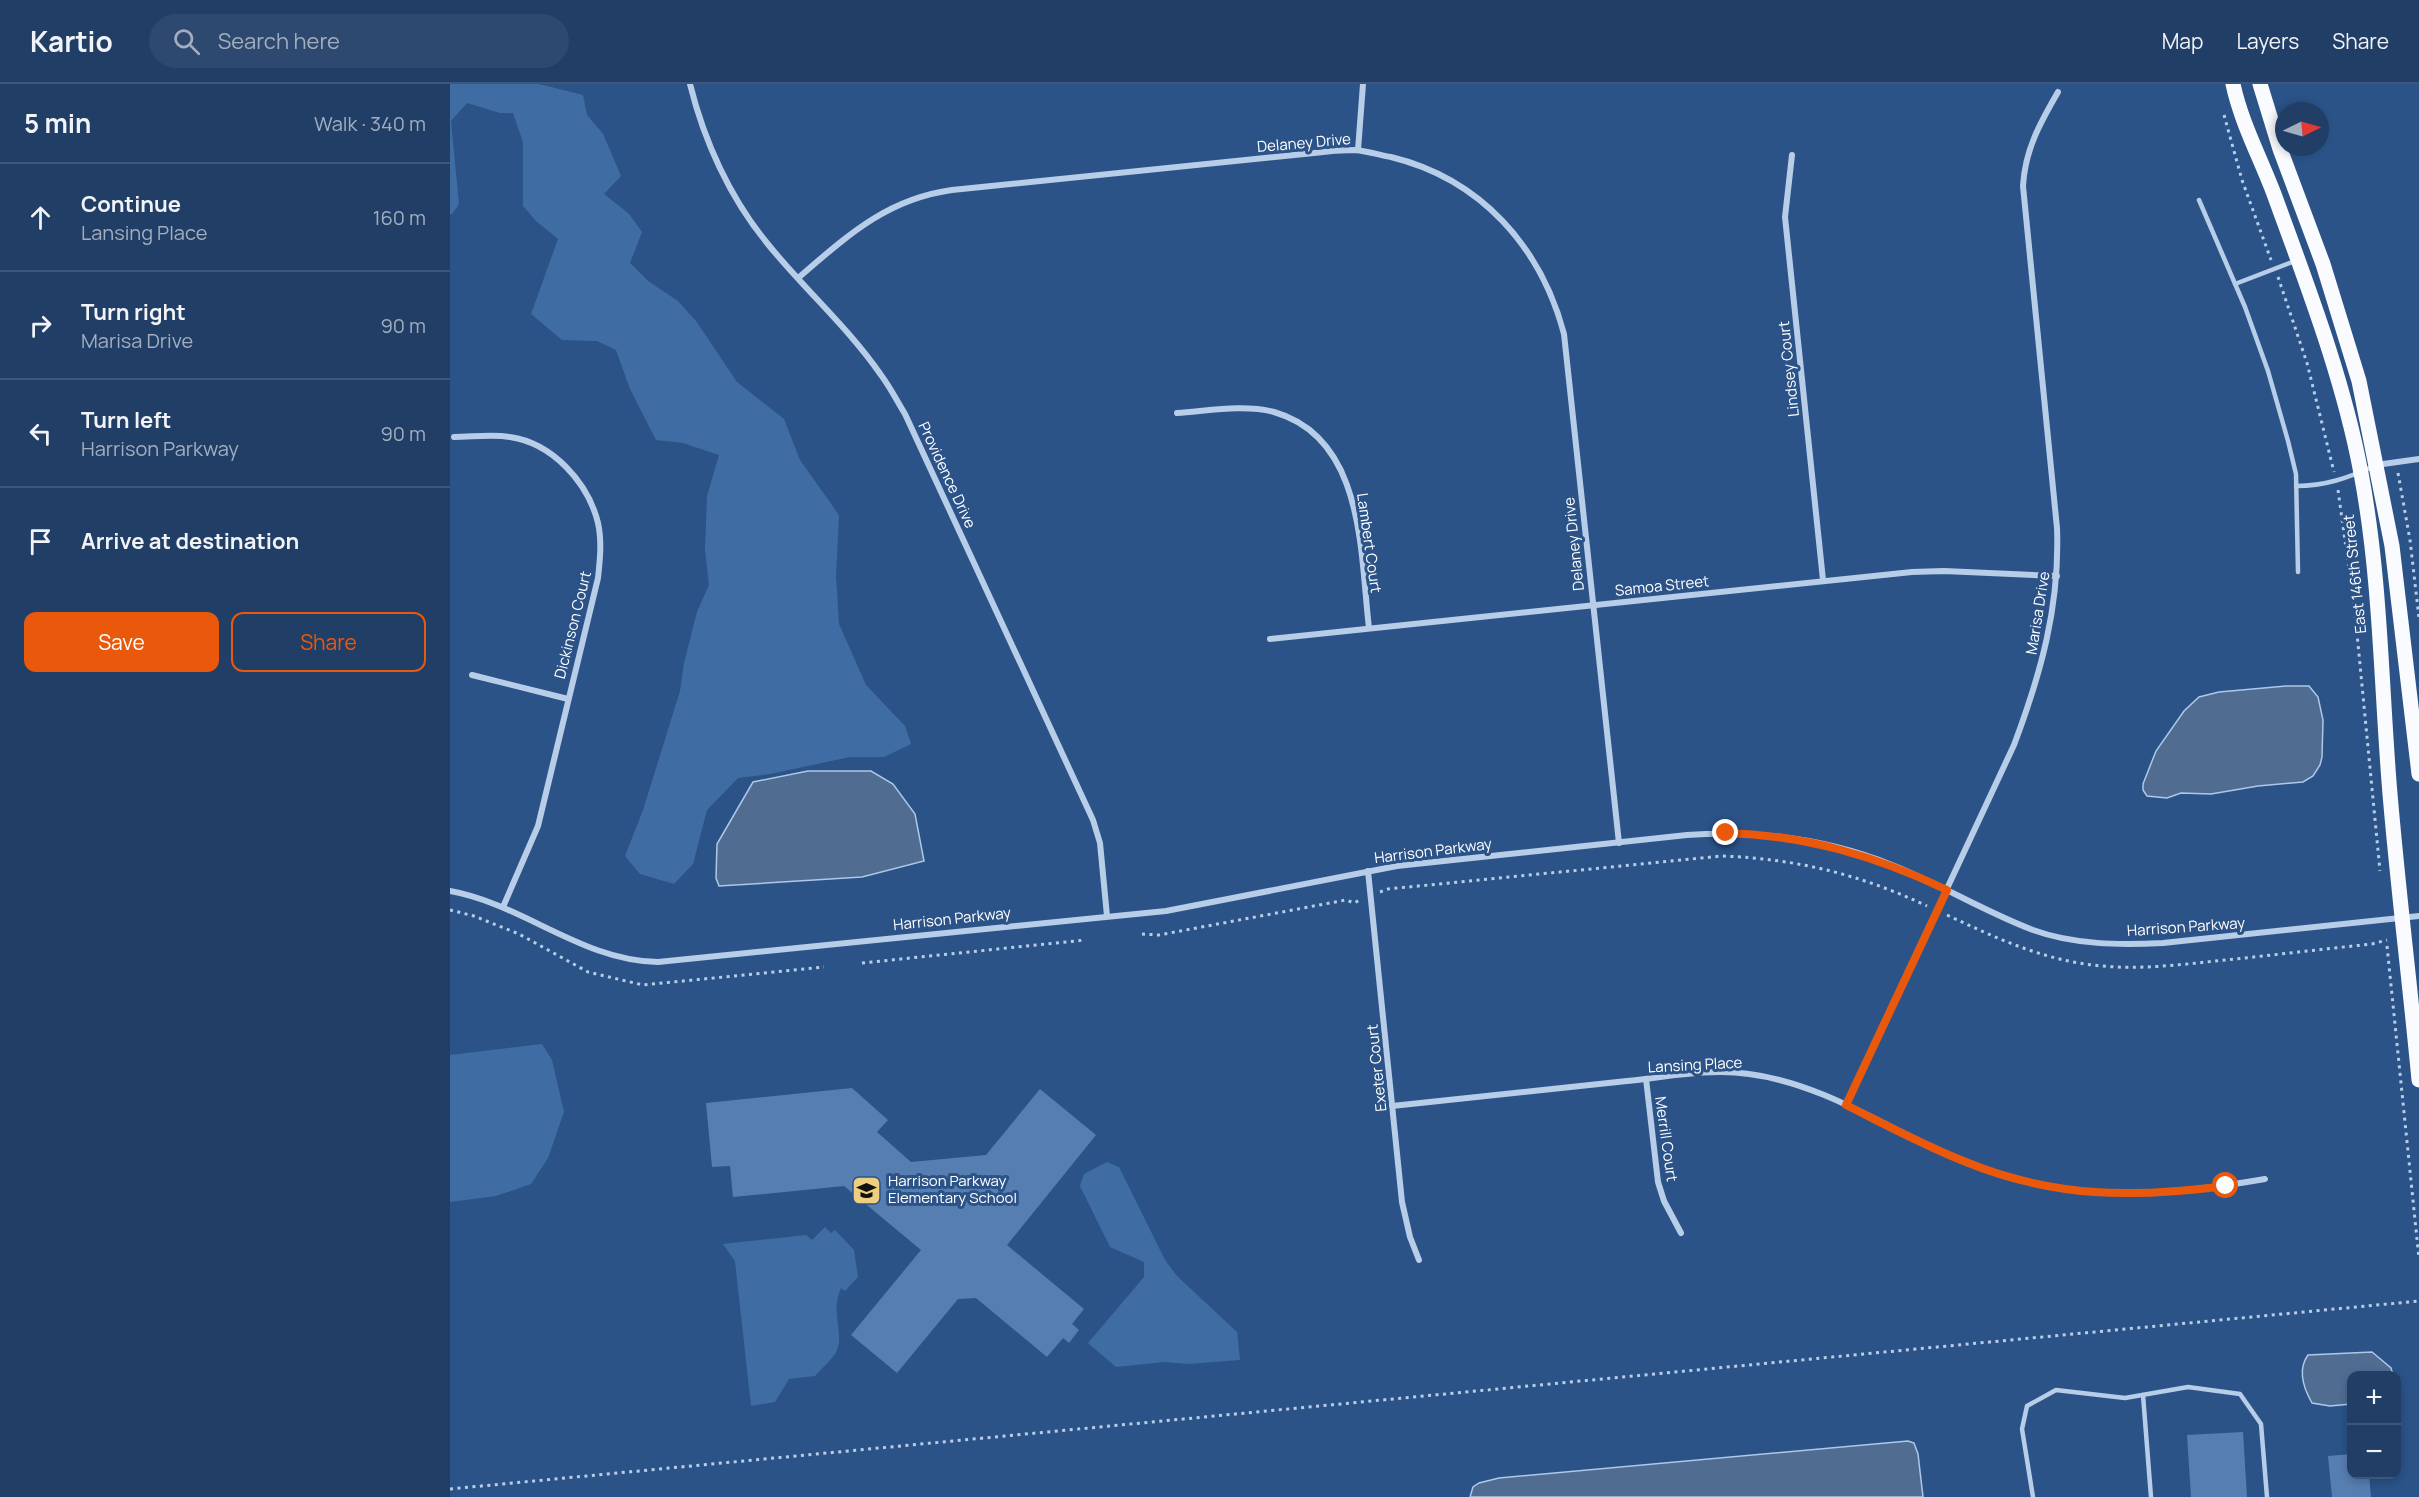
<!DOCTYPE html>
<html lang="en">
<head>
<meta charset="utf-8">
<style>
  body { margin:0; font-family:Manrope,sans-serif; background:#2d496f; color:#f1f3f6 }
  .controls { position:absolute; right:18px; bottom:18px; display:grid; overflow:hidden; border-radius:12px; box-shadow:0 3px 9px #0003 }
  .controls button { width:54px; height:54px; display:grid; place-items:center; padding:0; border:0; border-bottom:2px solid #3d577a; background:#203e66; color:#f1f3f6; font:30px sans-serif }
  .compass { position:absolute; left:1825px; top:18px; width:54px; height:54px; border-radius:50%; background:#203e66; box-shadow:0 3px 9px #0003; rotate:85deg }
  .stop { position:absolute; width:18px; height:18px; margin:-14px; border:4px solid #ea580c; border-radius:50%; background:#fff }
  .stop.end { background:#ea580c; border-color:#fff; box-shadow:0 2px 6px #0008 }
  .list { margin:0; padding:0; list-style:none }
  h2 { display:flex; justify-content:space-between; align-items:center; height:78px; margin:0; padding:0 24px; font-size:26px }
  h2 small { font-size:20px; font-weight:400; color:#a2aebf }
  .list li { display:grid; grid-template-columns:39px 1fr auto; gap:18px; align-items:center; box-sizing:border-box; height:108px; padding:0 24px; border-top:2px solid #3d577a }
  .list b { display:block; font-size:22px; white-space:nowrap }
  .list p { margin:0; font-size:20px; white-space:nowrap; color:#a2aebf }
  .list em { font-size:20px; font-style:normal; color:#a2aebf }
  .actions { display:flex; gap:12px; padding:18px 24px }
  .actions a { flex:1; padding:14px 0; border:2px solid #ea580c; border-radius:12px; text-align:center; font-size:21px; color:#ea580c }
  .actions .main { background:#ea580c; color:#fff }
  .icon { flex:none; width:33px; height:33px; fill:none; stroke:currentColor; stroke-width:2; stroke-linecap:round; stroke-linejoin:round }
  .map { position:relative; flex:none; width:1969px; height:1413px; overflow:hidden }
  header { display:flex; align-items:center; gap:36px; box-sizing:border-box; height:84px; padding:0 30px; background:#203e66; border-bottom:2px solid #3d577a }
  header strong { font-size:28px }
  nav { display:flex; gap:33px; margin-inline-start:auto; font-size:21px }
  .search { width:420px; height:54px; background:#2d496f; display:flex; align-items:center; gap:15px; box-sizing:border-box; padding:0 21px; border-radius:33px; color:#a2aebf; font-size:22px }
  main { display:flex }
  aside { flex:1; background:#203e66 }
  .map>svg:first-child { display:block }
  .green { fill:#406ca4 }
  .water { fill:#506c91; stroke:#adc8e8; stroke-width:1.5 }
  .building { fill:#577eb1 }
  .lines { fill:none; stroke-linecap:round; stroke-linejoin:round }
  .path { stroke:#b8cde8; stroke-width:3; stroke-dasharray:3 4.5; stroke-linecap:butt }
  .service { stroke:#b8cde8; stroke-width:4.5 }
  .minor { stroke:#b8cde8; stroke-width:6 }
  .primary { stroke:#f9fbfe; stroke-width:15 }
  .route { stroke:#ea580c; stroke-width:8 }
  .labels { text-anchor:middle; stroke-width:6; stroke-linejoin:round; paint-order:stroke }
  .street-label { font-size:15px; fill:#fff; stroke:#2b5388 }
  .poi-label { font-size:15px; fill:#fff; stroke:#2b5388; text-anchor:start }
</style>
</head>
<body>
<header>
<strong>Kartio</strong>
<div class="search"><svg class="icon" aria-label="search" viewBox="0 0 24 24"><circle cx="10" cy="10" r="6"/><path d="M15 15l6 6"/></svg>Search here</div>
<nav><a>Map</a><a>Layers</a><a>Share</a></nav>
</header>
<main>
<aside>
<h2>5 min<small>Walk · 340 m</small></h2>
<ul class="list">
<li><svg class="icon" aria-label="ahead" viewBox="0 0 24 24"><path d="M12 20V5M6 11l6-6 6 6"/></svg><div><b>Continue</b><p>Lansing Place</p></div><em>160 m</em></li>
<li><svg class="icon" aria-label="right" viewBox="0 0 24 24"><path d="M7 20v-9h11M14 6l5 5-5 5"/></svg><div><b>Turn right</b><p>Marisa Drive</p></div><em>90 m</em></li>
<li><svg class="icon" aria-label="left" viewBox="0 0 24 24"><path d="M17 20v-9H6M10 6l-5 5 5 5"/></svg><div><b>Turn left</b><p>Harrison Parkway</p></div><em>90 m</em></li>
<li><svg class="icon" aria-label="arrive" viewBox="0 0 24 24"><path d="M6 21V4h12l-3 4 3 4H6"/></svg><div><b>Arrive at destination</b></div></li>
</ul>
<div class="actions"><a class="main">Save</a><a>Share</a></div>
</aside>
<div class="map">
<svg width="1969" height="1413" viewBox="0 0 1969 1413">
  <rect width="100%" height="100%" fill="#2b5388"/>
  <g class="green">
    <path d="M0,0H89L133,11L137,31L153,50L171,92L154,110L179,130L192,148L180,179L198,197L228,217L246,237L287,298L334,335L350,376L389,431L386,492L389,540L416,601L455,642L461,660L434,673H400L320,690L288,694L257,726L243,780L224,800L190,790L175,772L193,726L230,607L234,579L247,528L259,501L255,466L257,412L269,371L233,359L206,356L180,305L166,266L147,257L112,256L81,230L108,155L86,137L73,122V58L63,29H50L17,19L1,37L9,120L2,130H0Z"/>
    <path d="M92,960L102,976L114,1028L98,1074L81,1100L46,1112L0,1118V971Z"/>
    <path d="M657,1078L669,1083L715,1176L727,1192L787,1248L790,1276L738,1280L714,1278L666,1283L638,1259L694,1193V1178L660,1163L630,1102L634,1090Z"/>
    <path d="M375,1143L381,1149L385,1146L404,1166L408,1193L395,1207L391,1204C380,1228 394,1248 387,1266C383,1275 371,1285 365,1292L339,1295L325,1318L301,1322L285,1177L273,1160L356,1151L362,1156Z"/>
  </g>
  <g class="water">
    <path d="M1836,602H1859L1868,613L1873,636L1872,673L1870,681L1863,692L1853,698L1808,702L1761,710L1731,709L1717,714L1697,712L1693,706V700L1706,667L1734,627L1749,613L1769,608Z"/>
    <path d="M358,687H421L443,700L465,730L474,777L412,793L269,802L266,794L267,760L303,698Z"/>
    <path d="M1922,1268L1941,1284L1943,1291L1902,1292L1901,1320L1880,1322L1862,1319C1854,1305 1847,1286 1858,1271Z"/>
    <path d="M1458,1357L1464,1359L1468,1370L1473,1413H1020L1023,1403L1029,1399L1049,1394Z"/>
  </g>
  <g class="building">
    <path d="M402,1004L438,1036L427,1048L461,1078L536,1071L590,1005L646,1051L557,1161L634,1225L622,1240L629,1246L619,1259L613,1254L597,1273L526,1214L508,1215L447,1289L401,1251L471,1166L394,1102L283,1113L280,1082L262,1083L256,1019Z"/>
    <path d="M1793,1348L1797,1413H1741L1737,1351Z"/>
    <path d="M1902,1370V1390H1919L1921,1413H1882L1878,1372Z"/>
  </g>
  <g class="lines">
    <g class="path">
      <path d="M1774,31L1792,96L1821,176"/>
      <path d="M1828,193L1857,279L1884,388"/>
      <path d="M1948,389L1960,456L1969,534"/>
      <path d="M1888,406L1905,529L1930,787"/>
      <path d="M930,808L938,805L1272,772C1347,775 1409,790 1477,822"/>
      <path d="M0,826L24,832L69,850L138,888L193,901L374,883"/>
      <path d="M1497,831C1548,855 1595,877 1652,882C1693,886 1735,880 1776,876C1824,871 1873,865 1922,860L1937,856"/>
      <path d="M692,850L709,851L896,816L904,819L910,816"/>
      <path d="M1937,862L1969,1175"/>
      <path d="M412,879L635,856"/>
      <path d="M0,1405L1969,1217"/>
    </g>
    <g class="service">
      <path d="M1749,116L1795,223L1818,287L1838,357L1846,390L1848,488"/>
      <path d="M1785,200L1845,177"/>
      <path d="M1846,402C1875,402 1898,394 1924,382"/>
      <path d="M1693,1311L1701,1413"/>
      <path d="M1583,1413L1572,1345L1577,1322L1606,1306L1675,1314L1738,1303L1790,1310L1811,1340L1817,1413"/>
    </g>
    <g class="minor">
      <path d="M240,0C254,57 280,114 317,159C353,204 398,243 431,291C440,303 447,317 455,330L643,736L650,759L657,832"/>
      <path d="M908,66L913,0"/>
      <path d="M1342,71L1335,133L1373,496"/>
      <path d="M348,194C396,153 436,115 502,106L864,69C878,67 892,66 905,66C917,67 930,71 941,73C1031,95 1091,163 1114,250L1169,759"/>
      <path d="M727,329C758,327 794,320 824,328C915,354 910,469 919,544"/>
      <path d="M4,353C22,353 42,350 60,353C102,359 138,398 148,439C152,457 150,476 148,494L88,742L53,823"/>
      <path d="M1926,381L1969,375"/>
      <path d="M820,555L1462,488L1494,487L1607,492"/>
      <path d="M22,591L118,615"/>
      <path d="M918,787L952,1118L960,1153L969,1176"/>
      <path d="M0,807C73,820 132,877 208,878L716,827L947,782L1237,751C1307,746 1377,755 1442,781C1490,800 1535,828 1583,846C1624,861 1670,861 1713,859L1969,832"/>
      <path d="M1196,995L1208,1098L1214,1117L1231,1149"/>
      <path d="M1396,1021L1564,661C1591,589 1610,522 1607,444L1573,102C1575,66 1590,39 1608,8"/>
      <path d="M942,1022C1021,1014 1099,1005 1177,997C1217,993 1259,984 1299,990C1370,999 1432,1041 1496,1070C1604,1120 1701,1115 1815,1095"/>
    </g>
    <g class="primary">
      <path d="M1783,0C1791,38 1810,73 1824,110C1857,201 1893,293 1911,389C1931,495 1931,603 1940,710C1948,805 1960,900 1969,996"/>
      <path d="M1810,0L1830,65L1873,180L1909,297L1942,462L1969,690"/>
    </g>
  </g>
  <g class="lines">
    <path class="route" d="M1276,749C1355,751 1426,772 1497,806L1396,1021C1436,1041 1475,1062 1516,1078C1604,1114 1684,1114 1776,1102"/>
  </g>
  <defs>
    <symbol id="school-square" viewBox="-11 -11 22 22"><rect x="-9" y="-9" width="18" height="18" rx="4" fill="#eecf80" stroke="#2b5388"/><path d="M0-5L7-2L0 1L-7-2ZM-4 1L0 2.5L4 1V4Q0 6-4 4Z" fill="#111"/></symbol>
  </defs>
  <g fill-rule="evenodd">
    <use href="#school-square" x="400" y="1090" width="33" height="33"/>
  </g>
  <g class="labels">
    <g class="street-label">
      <text transform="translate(854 59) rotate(-5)" y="5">Delaney Drive</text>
      <text transform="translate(1339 285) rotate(-96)" y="5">Lindsey Court</text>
      <text transform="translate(497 391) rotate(65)" y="5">Providence Drive</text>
      <text transform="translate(919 459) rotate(82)" y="5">Lambert Court</text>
      <text transform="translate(1124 460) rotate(-96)" y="5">Delaney Drive</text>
      <text transform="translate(1905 490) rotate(-96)" y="5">East 146th Street</text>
      <text transform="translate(1212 502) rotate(-6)" y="5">Samoa Street</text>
      <text transform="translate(1588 529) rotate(-81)" y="5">Marisa Drive</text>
      <text transform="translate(123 541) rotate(-76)" y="5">Dickinson Court</text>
      <text transform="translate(983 767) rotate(-7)" y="5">Harrison Parkway</text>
      <text transform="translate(502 835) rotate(-6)" y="5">Harrison Parkway</text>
      <text transform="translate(1736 843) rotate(-4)" y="5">Harrison Parkway</text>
      <text transform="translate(1245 981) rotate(-3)" y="5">Lansing Place</text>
      <text transform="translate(927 984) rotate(-96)" y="5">Exeter Court</text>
      <text transform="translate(1216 1055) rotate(82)" y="5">Merrill Court</text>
    </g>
    <g class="poi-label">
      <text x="438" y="1102">Harrison Parkway<tspan x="438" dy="17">Elementary School</tspan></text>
    </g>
  </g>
</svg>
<div class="controls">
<button>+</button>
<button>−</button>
</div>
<svg class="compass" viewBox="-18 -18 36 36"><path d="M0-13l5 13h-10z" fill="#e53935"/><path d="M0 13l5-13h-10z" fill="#a2aebf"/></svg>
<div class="stop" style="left:1776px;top:1102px"></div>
<div class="stop end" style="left:1276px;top:749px"></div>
</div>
</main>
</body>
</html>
